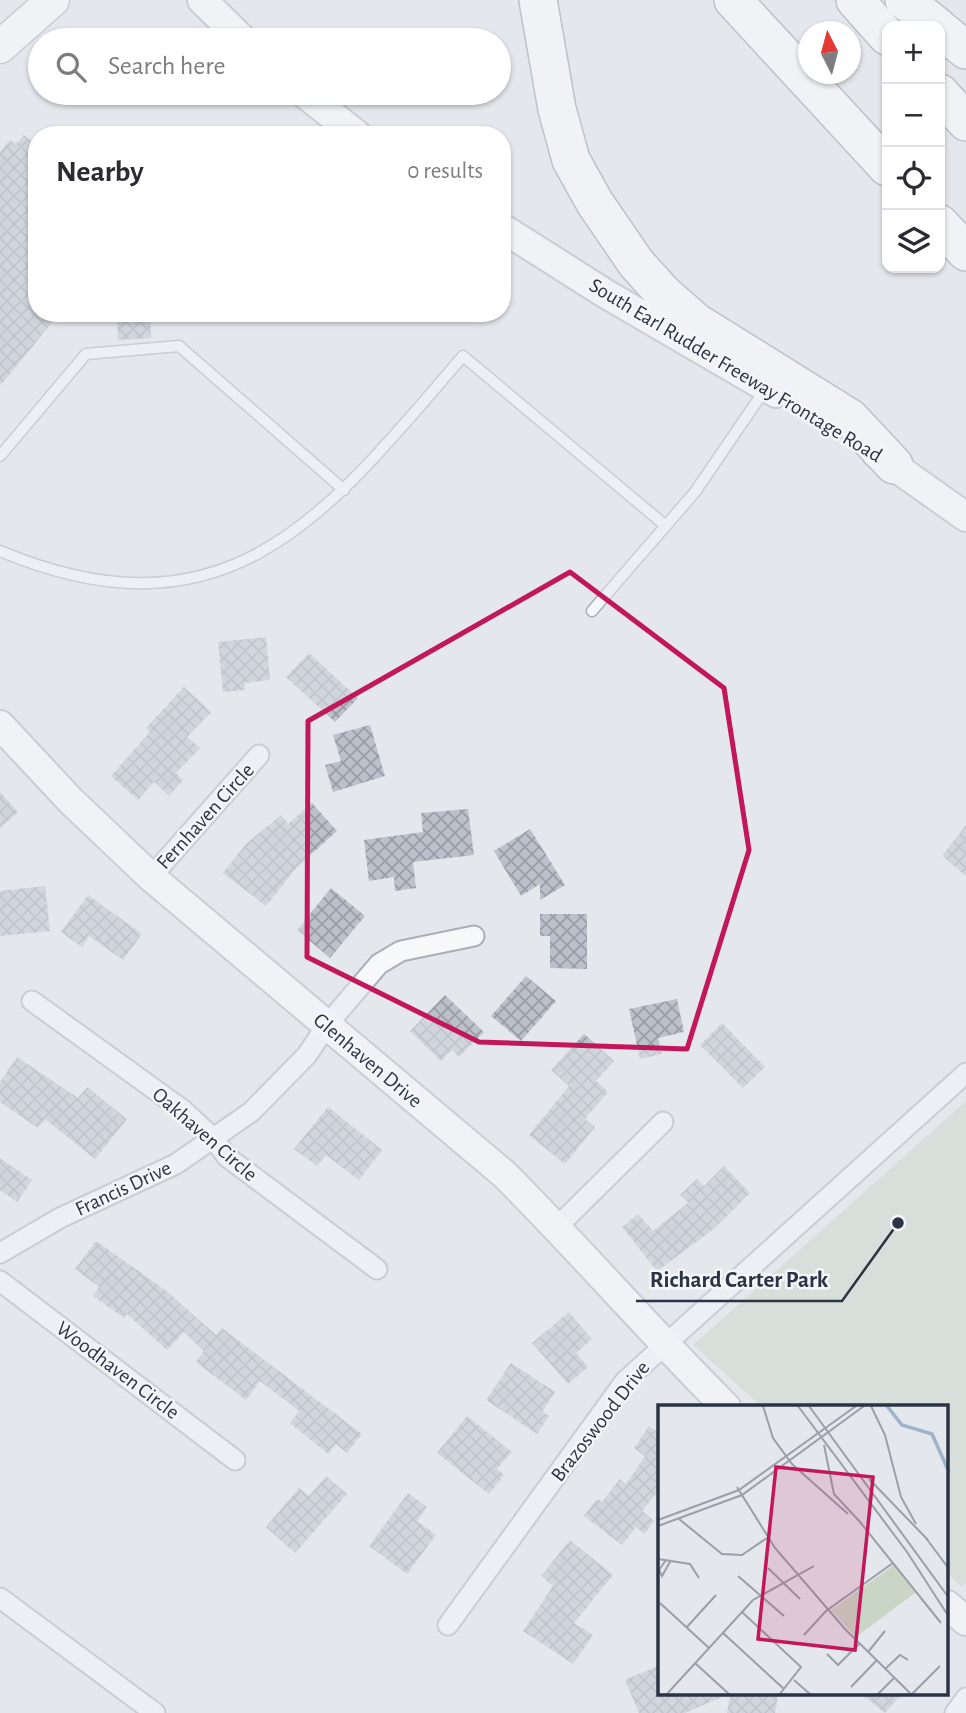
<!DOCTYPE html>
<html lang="en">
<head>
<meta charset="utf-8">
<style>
  body { margin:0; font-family:"Alegreya Sans",sans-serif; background:#f7f7f7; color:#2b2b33 }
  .controls { position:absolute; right:21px; top:21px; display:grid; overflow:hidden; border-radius:14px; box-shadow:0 2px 5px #0004 }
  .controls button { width:63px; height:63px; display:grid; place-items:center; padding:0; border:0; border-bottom:2px solid #e1e1e2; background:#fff; color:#2b2b33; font:35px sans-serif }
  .compass { position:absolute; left:798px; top:21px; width:63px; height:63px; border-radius:50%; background:#fff; box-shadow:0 2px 5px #0004; rotate:354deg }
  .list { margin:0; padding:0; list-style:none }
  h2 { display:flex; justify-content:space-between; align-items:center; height:91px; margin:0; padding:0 28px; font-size:30px }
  h2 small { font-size:23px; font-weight:400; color:#7c7c81 }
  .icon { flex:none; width:38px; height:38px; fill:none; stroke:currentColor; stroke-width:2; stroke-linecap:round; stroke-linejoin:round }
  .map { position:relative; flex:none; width:966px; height:1713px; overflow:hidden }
  .search { position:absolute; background:#fff; box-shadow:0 2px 5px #0004; left:28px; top:28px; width:483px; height:77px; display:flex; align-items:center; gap:18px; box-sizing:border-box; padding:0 24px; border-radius:38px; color:#7c7c81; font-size:26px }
  .panel { position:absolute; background:#fff; box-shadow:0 2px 5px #0004; left:28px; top:126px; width:483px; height:196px; border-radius:28px }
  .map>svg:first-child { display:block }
  .green { fill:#c9d6c5 }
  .building { fill:url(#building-cross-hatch) }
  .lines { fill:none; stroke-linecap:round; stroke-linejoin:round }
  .lane-casing { stroke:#a9aeb7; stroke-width:13 }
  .street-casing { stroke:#a9aeb7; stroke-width:23 }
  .secondary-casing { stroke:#a9aeb7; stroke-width:32 }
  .primary-casing { stroke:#a3abb8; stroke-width:35 }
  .highway-casing { stroke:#8b94a3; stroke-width:40 }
  .lane { stroke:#f7f8fa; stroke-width:10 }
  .street { stroke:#f7f8fa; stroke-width:19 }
  .secondary { stroke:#fff; stroke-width:28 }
  .primary { stroke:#fff; stroke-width:32 }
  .highway { stroke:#fff; stroke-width:37 }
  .marked { fill:none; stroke:#c2185b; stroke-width:5; stroke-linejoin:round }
  .labels { text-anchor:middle; stroke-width:5; stroke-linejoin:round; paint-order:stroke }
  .street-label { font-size:21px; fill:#2b3445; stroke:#f4f6f9 }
  .inset-river { fill:none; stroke:#9fb4cc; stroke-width:3.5 }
  .inset-road { fill:none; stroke:#9a9fa9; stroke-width:2 }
  .view { fill:#c2185b; fill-opacity:0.15; stroke:#c2185b; stroke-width:3.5 }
  .inset-edge { fill:none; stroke:#2b3445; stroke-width:3.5 }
  .leader { fill:none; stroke:#2b3445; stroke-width:2.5 }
  .callout-dot { fill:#2b3445; stroke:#f4f6f9; stroke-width:2.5 }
  .callout-label { font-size:23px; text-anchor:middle; font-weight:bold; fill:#2b3445; stroke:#f4f6f9; stroke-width:5; stroke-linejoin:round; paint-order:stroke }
</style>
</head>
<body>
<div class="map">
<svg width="966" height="1713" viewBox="0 0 966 1713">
  <defs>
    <pattern id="building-cross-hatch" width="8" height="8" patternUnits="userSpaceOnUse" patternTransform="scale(1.75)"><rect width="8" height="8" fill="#bbc0ca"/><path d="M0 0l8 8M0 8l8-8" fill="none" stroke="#989da6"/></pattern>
  </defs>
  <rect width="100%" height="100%" fill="#e4e7ec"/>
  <path class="green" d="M966,1101V1583L962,1587L947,1573V1407H762L693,1345Z"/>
  <g class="building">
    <path d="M24,135L37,146V313H60L0,386V152L10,140L16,144Z"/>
    <path d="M117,313H150L151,338L118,340Z"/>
    <path d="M266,637L270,680L245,683V690L223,692L218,642Z"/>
    <path d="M309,653L358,698L335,722L286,677Z"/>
    <path d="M184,687L211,712L187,737L200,748L176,773L183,780L169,796L154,782L138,800L111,776L150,732L146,728Z"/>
    <path d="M370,725L385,776L333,792L325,765L341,761L333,735Z"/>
    <path d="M0,792L18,812L0,828Z"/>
    <path d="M312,803L337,831L297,867L266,906L223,873L246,844L281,815L288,824Z"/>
    <path d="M468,809L474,855L413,862L416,888L395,891L394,877L369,881L364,840L423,832L421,813Z"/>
    <path d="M966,825V876L942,856Z"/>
    <path d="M530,829L565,885L540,900V884L521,896L494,851Z"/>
    <path d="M45,886L50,931L0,936V891Z"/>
    <path d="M331,888L365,916L330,958L297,930Z"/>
    <path d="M88,895L142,934L123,960L89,936L82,947L61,932Z"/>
    <path d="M540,914H587V969L550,968V936H540Z"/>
    <path d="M526,976L556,1001L521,1041L491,1016Z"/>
    <path d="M445,995L484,1032L459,1057L452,1050L441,1061L410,1031Z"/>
    <path d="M677,999L684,1032L658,1038L662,1054L640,1059L629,1009Z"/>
    <path d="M722,1023L765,1067L743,1088L700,1045Z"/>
    <path d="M584,1034L614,1061L596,1081L608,1092L585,1119L595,1127L565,1164L529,1135L569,1086L551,1070Z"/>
    <path d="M17,1057L78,1098L87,1087L127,1119L95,1159L45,1119L38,1128L0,1102V1082Z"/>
    <path d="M328,1107L382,1150L359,1180L326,1155L317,1166L294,1149Z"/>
    <path d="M0,1158L32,1180L17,1202L0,1190Z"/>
    <path d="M724,1166L750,1193L714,1229L657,1271L622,1227L638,1214L653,1231L688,1203L680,1195L697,1179L704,1186Z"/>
    <path d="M96,1241L168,1292L216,1335L222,1328L362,1434L347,1453L336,1444L328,1454L290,1423L299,1411L260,1381L246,1400L196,1362L204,1351L184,1332L167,1350L127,1314L124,1318L93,1296L99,1287L75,1269Z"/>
    <path d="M569,1312L592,1339L576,1353L588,1367L568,1384L532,1343Z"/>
    <path d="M511,1363L555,1392L542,1412L549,1416L537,1434L486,1400Z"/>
    <path d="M467,1416L512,1452L497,1469L504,1475L489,1494L437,1453Z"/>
    <path d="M649,1426L660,1434V1489L642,1511L654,1521L644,1534L636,1527L622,1545L584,1516L597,1499L602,1502L620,1479L626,1484L645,1456L634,1448Z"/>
    <path d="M326,1476L347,1494L295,1553L266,1527L299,1488L309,1496Z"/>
    <path d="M408,1493L427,1507L417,1521L436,1535L407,1574L369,1546Z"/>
    <path d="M570,1540L613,1575L574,1623L593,1635L573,1664L523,1631L553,1586L541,1576Z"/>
    <path d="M660,1665V1694H729L685,1713H639L625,1680Z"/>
    <path d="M730,1694H778L775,1713H727Z"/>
    <path d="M861,1694H902L885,1713Z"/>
  </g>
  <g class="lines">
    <defs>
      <g id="lane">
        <path d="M0,456L86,354L179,346L344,490"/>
        <path d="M0,551C228,646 326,516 463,356L666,526"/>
        <path d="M592,611L695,492L766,388"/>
      </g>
      <g id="street">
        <path d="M151,877L259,755"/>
        <path d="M32,1001L183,1110L214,1139L227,1157L377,1269"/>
        <path d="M557,1227L663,1122"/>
        <path d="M0,1253L60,1218L176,1164L251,1112L307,1055L327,1025L379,964L401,951L474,936"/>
        <path d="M0,1281L235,1460"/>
        <path d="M0,1598L155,1713"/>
        <path d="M448,1625L625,1381L966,1073"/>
        <path d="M955,1713L966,1698"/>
      </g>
      <g id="secondary">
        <path d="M202,0L243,40"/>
        <path d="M304,93L357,135"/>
        <path d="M502,228L606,294L776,393"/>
        <path d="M877,454L966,517"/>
        <path d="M0,725L71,801L151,877L504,1174C580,1250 650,1331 726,1407"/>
        <path d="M947,1605L966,1621"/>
      </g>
      <path id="primary" d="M0,47L53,0"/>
      <g id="highway">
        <path d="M538,0L557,109L571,160L595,203L636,263L663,293L696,322L850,418L894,465"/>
        <path d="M733,0L887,167"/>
        <path d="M855,0L887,36"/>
        <path d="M904,0L937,26"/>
        <path d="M940,29L966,50"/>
        <path d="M940,93L966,122"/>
        <path d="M940,224L966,252"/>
      </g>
    </defs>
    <use href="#lane" class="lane-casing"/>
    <use href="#street" class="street-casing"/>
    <use href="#secondary" class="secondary-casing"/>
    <use href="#primary" class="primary-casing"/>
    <use href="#highway" class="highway-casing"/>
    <use href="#lane" class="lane"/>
    <use href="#street" class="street"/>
    <use href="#secondary" class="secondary"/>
    <use href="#primary" class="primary"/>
    <use href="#highway" class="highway"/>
  </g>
  <path d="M0 0H966V1713H0ZM570,572L724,688L749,850L687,1049L479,1042L307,957L308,721Z" fill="#e4e7ec" fill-opacity=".55" fill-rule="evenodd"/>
  <path class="marked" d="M570,572L724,688L749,850L687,1049L479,1042L307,957L308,721Z"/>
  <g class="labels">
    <g class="street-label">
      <text transform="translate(736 370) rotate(31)" y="7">South Earl Rudder Freeway Frontage Road</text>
      <text transform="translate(205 816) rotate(-48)" y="7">Fernhaven Circle</text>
      <text transform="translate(368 1060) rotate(40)" y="7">Glenhaven Drive</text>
      <text transform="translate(205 1134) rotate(41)" y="7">Oakhaven Circle</text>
      <text transform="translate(123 1188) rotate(-25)" y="7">Francis Drive</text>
      <text transform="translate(118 1370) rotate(37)" y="7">Woodhaven Circle</text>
      <text transform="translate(600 1421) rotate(-52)" y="7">Brazoswood Drive</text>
    </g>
  </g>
  <g transform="translate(658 1405)">
    <rect width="290" height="290" fill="#e4e7ec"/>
    <path d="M236,160L257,188L198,232L173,205Z" fill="#c9d6c5"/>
    <path class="inset-river" d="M229,1L244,20L274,29L291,67"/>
    <path class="inset-road" d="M105,1L115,33L134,59L190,109M140,1L249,147L291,212M151,1L291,193M213,1L227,30L243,92L258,119M166,40L176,89L203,118M211,74L270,135M79,82L117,143L187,224L254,290M21,114L64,149L84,150L109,133M0,115L81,85L198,1M202,117L283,218M0,121L84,90L206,1M268,133L291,164M0,154L32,159L41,173M8,155L1,165L4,171L13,155M110,163L142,194M80,171L126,211M2,198L51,243M84,207L143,262L121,290M28,223L58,190M65,228L126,284M146,230L168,206L235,158M210,247L227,226M169,249L180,260L201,239M37,258L72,290M227,264L242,250L250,255M136,275L153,290M193,282L218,256M8,290L95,195L156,161M219,290L236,273M253,290L282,261"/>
    <path class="view" d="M118,62L215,72L197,245L100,234Z"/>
    <rect width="290" height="290" class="inset-edge"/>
  </g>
  <path class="leader" d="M898 1223L842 1301H636"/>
  <circle class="callout-dot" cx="898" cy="1223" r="7"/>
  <g class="callout-label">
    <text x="739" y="1287">Richard Carter Park</text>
  </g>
</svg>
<div class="controls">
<button>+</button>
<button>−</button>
<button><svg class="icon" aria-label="locate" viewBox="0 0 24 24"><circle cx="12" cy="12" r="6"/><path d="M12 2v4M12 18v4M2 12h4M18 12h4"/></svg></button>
<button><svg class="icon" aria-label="layers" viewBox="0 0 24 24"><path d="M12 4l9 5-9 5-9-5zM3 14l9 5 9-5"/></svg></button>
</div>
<svg class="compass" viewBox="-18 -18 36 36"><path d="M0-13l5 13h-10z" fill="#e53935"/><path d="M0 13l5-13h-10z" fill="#7c7c81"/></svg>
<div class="search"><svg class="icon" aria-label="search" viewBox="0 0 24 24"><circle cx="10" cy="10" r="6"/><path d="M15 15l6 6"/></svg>Search here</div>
<section class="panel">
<h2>Nearby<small>0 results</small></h2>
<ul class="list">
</ul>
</section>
</div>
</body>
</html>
